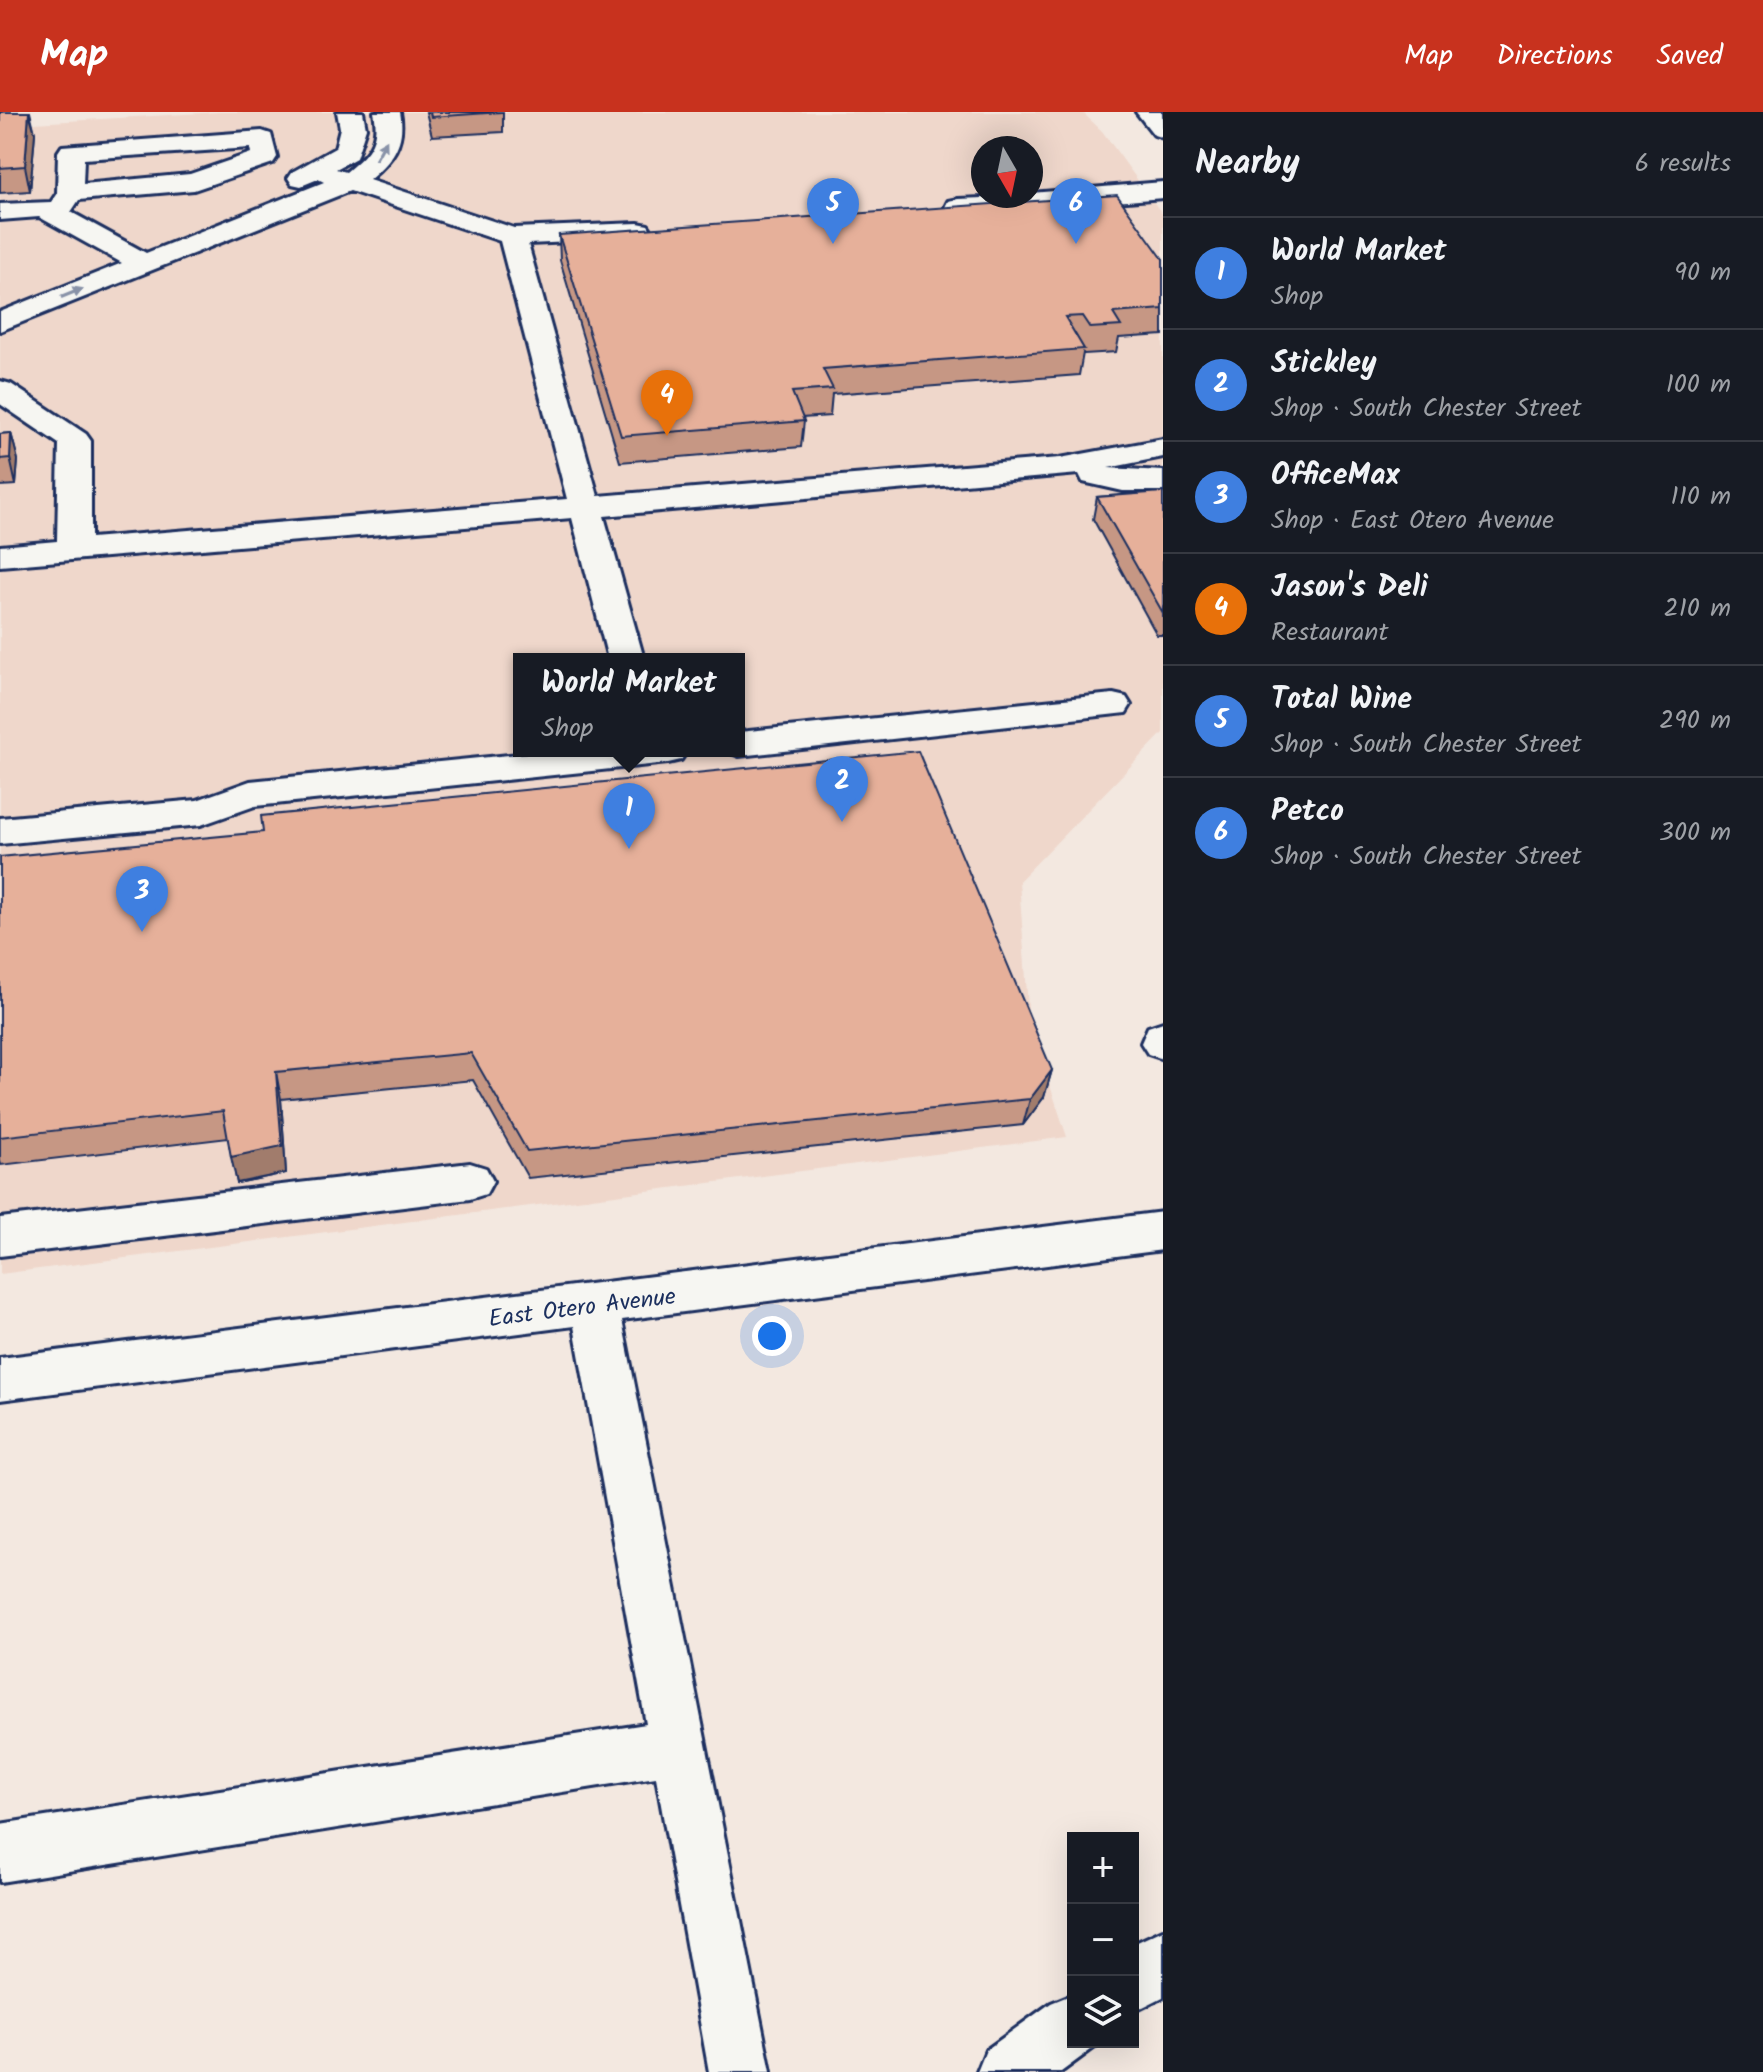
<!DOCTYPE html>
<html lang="en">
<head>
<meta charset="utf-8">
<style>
  body { margin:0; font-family:Kalam,sans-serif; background:#242831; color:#f1f3f6 }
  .controls { position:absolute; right:24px; bottom:24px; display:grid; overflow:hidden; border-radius:0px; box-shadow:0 8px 32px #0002 }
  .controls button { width:72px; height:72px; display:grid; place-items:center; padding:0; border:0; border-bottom:2px solid #363941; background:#171b24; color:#f1f3f6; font:40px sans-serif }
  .compass { position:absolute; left:971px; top:24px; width:72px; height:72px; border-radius:50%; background:#171b24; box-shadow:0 8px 32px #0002; rotate:171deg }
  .you { position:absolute; left:772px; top:1224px; width:28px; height:28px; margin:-20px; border:6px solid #fff; border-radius:50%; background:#1a73e8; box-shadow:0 0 0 12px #1a73e833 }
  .badge { display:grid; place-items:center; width:52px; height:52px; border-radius:50%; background:#c8321e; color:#fff; font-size:26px; font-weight:700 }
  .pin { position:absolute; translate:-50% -66px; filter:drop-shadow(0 2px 4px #0008) }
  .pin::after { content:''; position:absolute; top:42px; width:28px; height:24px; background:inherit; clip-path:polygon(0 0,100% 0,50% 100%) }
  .popup { position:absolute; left:513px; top:541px; width:232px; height:104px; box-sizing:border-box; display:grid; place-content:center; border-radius:0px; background:#171b24; filter:drop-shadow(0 2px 6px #0005); font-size:26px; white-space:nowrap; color:#9ea1a6 }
  .popup b { font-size:30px; color:#f1f3f6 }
  .popup::after { content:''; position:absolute; left:50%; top:100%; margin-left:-16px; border:16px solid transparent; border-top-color:#171b24 }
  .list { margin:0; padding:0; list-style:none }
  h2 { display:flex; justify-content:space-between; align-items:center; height:104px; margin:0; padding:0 32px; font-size:34px }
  h2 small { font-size:26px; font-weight:400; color:#9ea1a6 }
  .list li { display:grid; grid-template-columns:52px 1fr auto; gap:24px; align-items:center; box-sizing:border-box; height:112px; padding:0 32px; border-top:2px solid #363941 }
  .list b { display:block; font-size:30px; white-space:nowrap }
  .list p { margin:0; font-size:26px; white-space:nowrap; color:#9ea1a6 }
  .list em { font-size:26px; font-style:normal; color:#9ea1a6 }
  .icon { flex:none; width:44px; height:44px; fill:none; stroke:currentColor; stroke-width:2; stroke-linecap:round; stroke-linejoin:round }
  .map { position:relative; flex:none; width:1163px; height:1960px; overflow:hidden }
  header { display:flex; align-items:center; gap:48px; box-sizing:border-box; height:112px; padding:0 40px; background:#c8321e; color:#fff }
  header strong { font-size:38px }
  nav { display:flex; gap:44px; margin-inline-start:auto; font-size:28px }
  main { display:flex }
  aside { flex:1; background:#171b24 }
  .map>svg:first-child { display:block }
  .built { fill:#efd7cb; fill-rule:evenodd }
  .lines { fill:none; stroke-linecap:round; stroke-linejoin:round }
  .minor-casing { stroke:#1b2f5e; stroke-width:6 }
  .minor { fill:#f6f6f2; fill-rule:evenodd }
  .wall { fill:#c69784; stroke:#1b2f5e; stroke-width:2 }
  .shaded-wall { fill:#a17b6c; stroke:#1b2f5e; stroke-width:2 }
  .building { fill:#e6b09a; stroke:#1b2f5e; stroke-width:2 }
  .oneway { fill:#8892a8 }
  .labels { text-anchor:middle; stroke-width:6; stroke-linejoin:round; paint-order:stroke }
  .street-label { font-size:24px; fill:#1b2f5e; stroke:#f6f6f2 }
</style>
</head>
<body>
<header>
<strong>Map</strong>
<nav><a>Map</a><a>Directions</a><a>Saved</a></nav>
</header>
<main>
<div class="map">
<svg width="1163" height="1960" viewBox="0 0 1163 1960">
  <rect width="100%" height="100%" fill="#f3e8e0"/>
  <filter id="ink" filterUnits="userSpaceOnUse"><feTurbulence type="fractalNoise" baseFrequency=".0125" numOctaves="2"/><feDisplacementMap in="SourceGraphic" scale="16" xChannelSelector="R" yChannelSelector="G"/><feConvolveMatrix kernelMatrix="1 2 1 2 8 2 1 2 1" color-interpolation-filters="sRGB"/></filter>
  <g filter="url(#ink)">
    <path class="built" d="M219,0H1082L1102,19L1163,103V621L1019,769L1029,910L1067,1025L0,1162V13ZM983,36H1031V84H983ZM519,547H739V639H519Z"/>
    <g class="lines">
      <defs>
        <g id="minor">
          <path d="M337,0H363L366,16L356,46L336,57L346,60C368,42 380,30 374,0H400C406,31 392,49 369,68L514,116L638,111L648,113L652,119L648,125L638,127L528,132L598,384L1060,346L1163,327V345L1108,356L1163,359V379H1123L1083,370L1079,362L604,404L644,547H608L572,406L0,454V434L57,429L59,332L0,292V269L11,272L86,322L91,329V426L567,387L500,129L350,79L0,219V200L122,151L39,105L0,108V92L51,90L57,81L58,40L62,34L262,19L271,22L277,45L273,51L194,78L79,88L71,100L146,141L324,70L318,67L301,74L292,72L288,66L292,60L335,36L340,16ZM250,36L251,41L190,62L83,72L84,47Z"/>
          <path d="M1136,0H1162L1163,26L1154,23Z"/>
          <path d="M1163,70V86L958,103L948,101L945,95L948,89L958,87L1031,84V81Z"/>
          <path d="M1113,582L1126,585L1131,593L1126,601L739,644L725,639H739V620Z"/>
          <path d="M548,639H687L681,648L668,651L275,692L255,694L201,713L0,732V706L197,688L250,669Z"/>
          <path d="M1163,910V947L1148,942L1141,931L1148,915Z"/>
          <path d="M470,1051L486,1056L493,1069L486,1082L470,1087L0,1144V1106Z"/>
          <path d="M1163,1100V1138L622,1208L771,1960H709L656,1665L0,1770V1712L646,1612L574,1214L0,1288V1246Z"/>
          <path d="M1163,1818V1885L1133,1900V1832Z"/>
          <path d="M1073,1882V1930H1097L1095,1935L1061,1960H977L986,1938L1051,1891Z"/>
        </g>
      </defs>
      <use href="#minor" class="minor-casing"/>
      <use href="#minor" class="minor"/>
    </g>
    <g class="wall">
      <path d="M0,0H30L35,21L30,79L0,81Z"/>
      <path d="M426,0H503V20L432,24Z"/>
      <path d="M559,123L1163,147V223L1119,226L1116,240L1084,242L1083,241L1079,263L832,282L830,304L802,306L804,309L801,335L620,350L560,148Z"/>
      <path d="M11,321L18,348L16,373L0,374V322Z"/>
      <path d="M1163,380V523H1157L1093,407L1097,385Z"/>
      <path d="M0,745L1052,958L1044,985L1023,1013L528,1066L473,968L281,987L286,1061L237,1071L228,1026L1,1053L0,1049Z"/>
    </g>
    <g class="shaded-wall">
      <path d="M29,0L35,21L30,79L25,54Z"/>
      <path d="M11,321L18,348L16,373L10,346Z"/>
      <path d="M1052,958L1044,985L1023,1013L1030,987Z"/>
      <path d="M276,960L281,987L286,1061L237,1071L231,1045Z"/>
    </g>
    <g class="building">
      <path d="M0,0H29L25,54L0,56Z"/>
      <path d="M430,0H502L431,5Z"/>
      <path d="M1117,83L1163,147V197L1113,201L1121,214L1090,216L1082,204L1065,205L1084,237L823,257L833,277L792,280L804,309L621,324L559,123Z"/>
      <path d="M11,321L10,346L0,347V322Z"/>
      <path d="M1163,380V501L1097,385Z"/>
      <path d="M918,639L1052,958L1030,987L527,1039L471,941L276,960L282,1034L231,1045L223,999L0,1025V745L263,720L261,704Z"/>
    </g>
    <defs><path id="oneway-solid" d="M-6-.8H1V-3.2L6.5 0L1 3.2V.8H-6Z" transform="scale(2)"/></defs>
    <g class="oneway">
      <use href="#oneway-solid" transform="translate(381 38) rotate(-61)"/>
      <use href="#oneway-solid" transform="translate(72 181) rotate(-22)"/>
    </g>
  </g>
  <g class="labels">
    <g class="street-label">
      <text transform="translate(582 1195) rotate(-7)" y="8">East Otero Avenue</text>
    </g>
  </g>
</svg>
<div class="controls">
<button>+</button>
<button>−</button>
<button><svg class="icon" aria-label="layers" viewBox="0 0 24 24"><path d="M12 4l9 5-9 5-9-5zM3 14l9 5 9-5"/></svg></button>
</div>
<svg class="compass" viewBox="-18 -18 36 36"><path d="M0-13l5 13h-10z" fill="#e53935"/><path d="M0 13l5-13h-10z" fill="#9ea1a6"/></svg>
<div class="you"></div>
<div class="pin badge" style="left:629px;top:737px;background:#3f7fe0">1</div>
<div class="popup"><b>World Market</b>Shop</div>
<div class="pin badge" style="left:842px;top:710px;background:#3f7fe0">2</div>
<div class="pin badge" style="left:142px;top:820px;background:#3f7fe0">3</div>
<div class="pin badge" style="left:667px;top:324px;background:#e8710a">4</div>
<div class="pin badge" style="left:833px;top:132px;background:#3f7fe0">5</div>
<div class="pin badge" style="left:1076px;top:132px;background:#3f7fe0">6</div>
</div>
<aside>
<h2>Nearby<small>6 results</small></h2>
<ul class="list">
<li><span class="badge" style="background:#3f7fe0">1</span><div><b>World Market</b><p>Shop</p></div><em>90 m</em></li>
<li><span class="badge" style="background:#3f7fe0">2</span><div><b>Stickley</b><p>Shop · South Chester Street</p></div><em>100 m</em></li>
<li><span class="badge" style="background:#3f7fe0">3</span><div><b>OfficeMax</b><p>Shop · East Otero Avenue</p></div><em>110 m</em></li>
<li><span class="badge" style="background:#e8710a">4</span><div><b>Jason's Deli</b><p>Restaurant</p></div><em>210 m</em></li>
<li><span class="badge" style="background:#3f7fe0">5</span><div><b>Total Wine</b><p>Shop · South Chester Street</p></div><em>290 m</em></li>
<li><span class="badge" style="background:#3f7fe0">6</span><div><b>Petco</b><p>Shop · South Chester Street</p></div><em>300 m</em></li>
</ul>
</aside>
</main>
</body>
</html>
